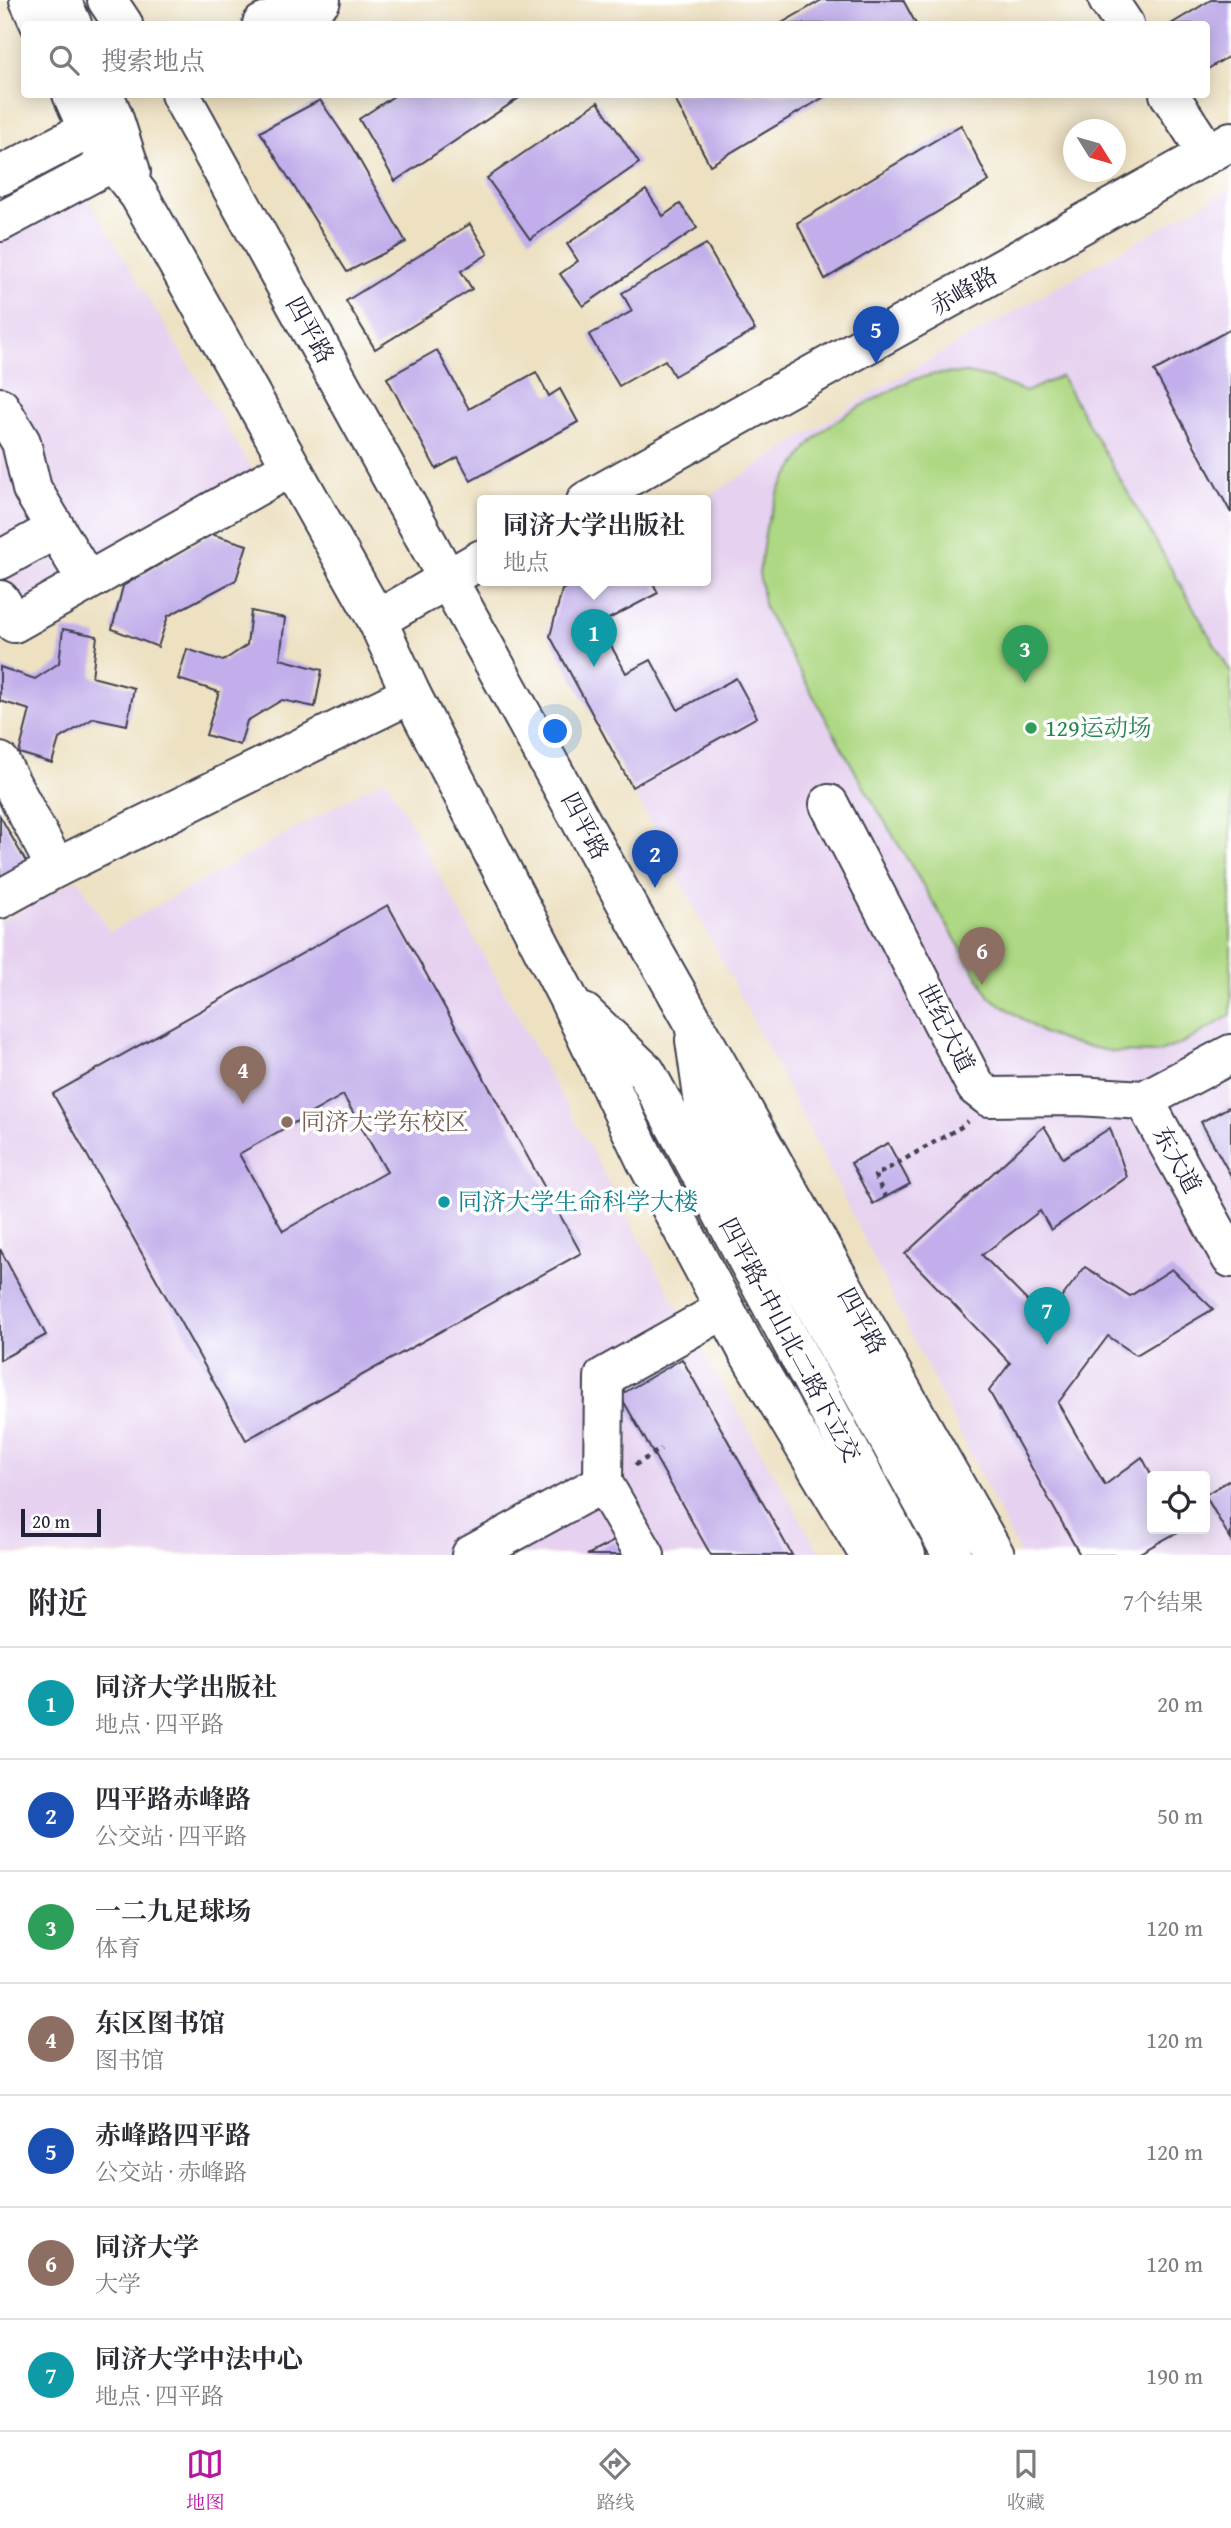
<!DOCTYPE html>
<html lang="zh">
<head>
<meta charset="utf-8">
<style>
  body { margin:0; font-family:"Gentium Book Plus","Noto Serif SC",serif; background:#f7f7f7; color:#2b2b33 }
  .controls { position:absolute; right:21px; bottom:21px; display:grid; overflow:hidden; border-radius:7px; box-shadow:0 4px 18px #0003 }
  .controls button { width:63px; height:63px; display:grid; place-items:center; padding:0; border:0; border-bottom:2px solid #e1e1e2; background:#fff; color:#2b2b33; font:35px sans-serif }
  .compass { position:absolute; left:1063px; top:119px; width:63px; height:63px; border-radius:50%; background:#fff; box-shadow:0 4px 18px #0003; rotate:127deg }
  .scale { position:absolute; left:21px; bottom:18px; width:80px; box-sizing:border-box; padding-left:7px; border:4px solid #22223b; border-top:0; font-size:19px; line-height:24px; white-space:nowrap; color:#22223b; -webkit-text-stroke:5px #fff; paint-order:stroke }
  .you { position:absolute; left:556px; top:732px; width:24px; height:24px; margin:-18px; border:5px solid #fff; border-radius:50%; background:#1a73e8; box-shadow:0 0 0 10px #1a73e833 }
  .badge { display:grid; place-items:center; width:46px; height:46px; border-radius:50%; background:#b5179e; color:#fff; font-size:23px; font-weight:700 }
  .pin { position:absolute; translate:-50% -58px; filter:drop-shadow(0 2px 4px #0008) }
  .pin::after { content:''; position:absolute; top:37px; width:24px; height:21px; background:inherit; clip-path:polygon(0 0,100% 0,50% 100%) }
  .popup { position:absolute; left:477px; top:495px; width:234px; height:91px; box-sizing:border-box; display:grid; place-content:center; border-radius:7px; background:#fff; filter:drop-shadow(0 2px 5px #0005); font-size:23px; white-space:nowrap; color:#7c7c81 }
  .popup b { font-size:26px; color:#2b2b33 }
  .popup::after { content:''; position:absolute; left:50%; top:100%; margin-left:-14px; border:14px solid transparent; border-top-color:#fff }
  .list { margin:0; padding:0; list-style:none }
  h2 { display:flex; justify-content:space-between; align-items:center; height:91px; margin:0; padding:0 28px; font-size:30px }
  h2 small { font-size:23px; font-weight:400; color:#7c7c81 }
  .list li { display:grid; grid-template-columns:46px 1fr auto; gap:21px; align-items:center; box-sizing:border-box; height:112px; padding:0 28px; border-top:2px solid #e1e1e2 }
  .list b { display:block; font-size:26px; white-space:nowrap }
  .list p { margin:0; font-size:23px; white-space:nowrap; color:#7c7c81 }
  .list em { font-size:23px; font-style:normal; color:#7c7c81 }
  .icon { flex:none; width:38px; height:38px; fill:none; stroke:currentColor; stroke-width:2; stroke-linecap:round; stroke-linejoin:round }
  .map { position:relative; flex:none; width:1231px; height:1555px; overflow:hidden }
  .search { position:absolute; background:#fff; box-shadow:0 4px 18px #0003; left:21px; right:21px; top:21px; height:77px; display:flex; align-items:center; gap:18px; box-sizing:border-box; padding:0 24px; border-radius:7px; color:#7c7c81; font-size:26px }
  .sheet { height:875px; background:#fff }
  nav { display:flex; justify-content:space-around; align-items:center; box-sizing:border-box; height:98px; border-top:2px solid #e1e1e2; background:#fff; font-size:19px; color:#7c7c81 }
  nav a { display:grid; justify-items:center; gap:4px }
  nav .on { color:#b5179e }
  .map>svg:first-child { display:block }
  .built { fill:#e6d2f0; fill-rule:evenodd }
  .grass { fill:#aed883; stroke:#687d5f; stroke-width:2 }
  .building { fill:#c1aeea; fill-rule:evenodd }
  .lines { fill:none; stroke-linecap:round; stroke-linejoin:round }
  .minor-casing { stroke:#403f4f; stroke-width:42 }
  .major-casing { stroke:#403f4f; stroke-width:42 }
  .path { stroke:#403f4f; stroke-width:4.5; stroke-dasharray:5 5; stroke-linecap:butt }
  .minor { stroke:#fff; stroke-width:38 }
  .major { stroke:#fff; stroke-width:38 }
  .leisure-dot { fill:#2e9e5b; stroke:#fff; stroke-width:2.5 }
  .education-dot { fill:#8d6e63; stroke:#fff; stroke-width:2.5 }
  .culture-dot { fill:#0f9aa8; stroke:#fff; stroke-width:2.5 }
  .labels { text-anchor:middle; stroke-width:7; stroke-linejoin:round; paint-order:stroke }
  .street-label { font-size:24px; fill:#22223b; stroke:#fff }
  .leisure-label { font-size:24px; fill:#27864d; stroke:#fff; text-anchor:start }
  .education-label { font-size:24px; fill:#785e54; stroke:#fff; text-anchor:start }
  .culture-label { font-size:24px; fill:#0d838f; stroke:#fff; text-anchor:start }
</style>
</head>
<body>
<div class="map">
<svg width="1231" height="1555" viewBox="0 0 1231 1555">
  <rect width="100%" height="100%" fill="#fff"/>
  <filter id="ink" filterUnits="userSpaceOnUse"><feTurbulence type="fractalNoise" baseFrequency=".0143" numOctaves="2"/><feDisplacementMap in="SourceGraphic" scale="14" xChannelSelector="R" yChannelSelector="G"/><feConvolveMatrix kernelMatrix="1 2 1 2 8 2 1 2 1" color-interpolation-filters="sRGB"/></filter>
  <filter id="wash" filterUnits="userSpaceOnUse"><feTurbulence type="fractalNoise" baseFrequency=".00686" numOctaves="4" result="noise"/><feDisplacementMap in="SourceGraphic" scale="28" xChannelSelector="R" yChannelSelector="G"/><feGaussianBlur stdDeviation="1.57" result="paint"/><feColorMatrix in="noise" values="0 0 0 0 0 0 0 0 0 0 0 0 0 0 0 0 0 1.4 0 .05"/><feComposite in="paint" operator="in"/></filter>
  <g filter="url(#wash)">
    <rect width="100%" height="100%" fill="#ede1c2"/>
    <g class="built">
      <path d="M66,162L265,491L0,643V198Z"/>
      <path d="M1231,188V1555H1020L825,1160L632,787L546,630L562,590L576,581H706V501H702L873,392ZM1152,1476H1205V1529H1152Z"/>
      <path d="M386,778L679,1310L821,1555L0,1554V922L78,879L110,932Z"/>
    </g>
    <path class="grass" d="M968,373L990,378L1026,392L1061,376L1231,673V1015L1187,1041L1157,1053L1115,1052L1070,1043L1043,1033L990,997L861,782L765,609L759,573L766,527L780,488L809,445L826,428L848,413L911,380L936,374Z"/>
    <g id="blocks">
      <g class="building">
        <path d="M822,0H903L916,24H780Z"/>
        <path d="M1211,0H1231V55L1206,70V24H1171Z"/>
        <path d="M397,94H525L395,181L359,119Z"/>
        <path d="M672,94H829L710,165Z"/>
        <path d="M320,100L352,147L406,242L347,272L260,132Z"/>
        <path d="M598,102L639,163L530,239L487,178Z"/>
        <path d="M961,125L989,181L825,279L797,223Z"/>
        <path d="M646,190L663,216L680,204L697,228L583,306L560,274L578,261L567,244Z"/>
        <path d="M470,224L488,254L461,271L472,289L375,349L346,301Z"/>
        <path d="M706,244L755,330L674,376L665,360L619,386L589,335L632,311L622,293Z"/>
        <path d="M1231,329V513L1154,371Z"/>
        <path d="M437,350L469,409L536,372L549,396L560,389L578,422L471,481L458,457L436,469L387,378Z"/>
        <path d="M211,534L247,545L236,580L168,616L158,647L112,629L123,586Z"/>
        <path d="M576,581H652L658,593L599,624L626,673L651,660L678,710L736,678L757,717L632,787L550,636L562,590Z"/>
        <path d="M251,611L285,618L280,659L322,670L315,707L282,700L247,721L240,745L206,735L219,692L178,679L187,649L223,661L247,645Z"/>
        <path d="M63,629L97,636L92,677L134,688L127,725L94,718L59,739L52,763L19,753L30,710L0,701V667L35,679L59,663Z"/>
        <path d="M0,816L30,869L0,886Z"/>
        <path d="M388,905L581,1253L246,1440L53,1094ZM343,1095L387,1172L283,1231L239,1154Z"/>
        <path d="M1231,1106V1176L1201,1122Z"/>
        <path d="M1044,1126L1063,1158L1110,1128L1127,1177L1051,1230L1040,1211L982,1255L1045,1319L1085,1267L1130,1296L1172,1269L1213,1309L1136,1355L1108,1336L1058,1403L1105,1485L1142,1457L1152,1476V1529H1183L1136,1555H1080L989,1391L1010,1363L905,1254Z"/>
        <path d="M888,1143L910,1184L873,1204L851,1163Z"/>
        <path d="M0,1249L46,1335L0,1360Z"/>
        <path d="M682,1359L792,1555H711L620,1395Z"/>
        <path d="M1231,1479V1540L1205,1495Z"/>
        <path d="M614,1541L622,1555H587Z"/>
      </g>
    </g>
  </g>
  <g filter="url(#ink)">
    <use href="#blocks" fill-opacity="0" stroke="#403f4f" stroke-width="2"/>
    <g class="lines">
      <defs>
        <g id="minor">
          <path d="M1108,0L1124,24"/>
          <path d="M262,24L321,0"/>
          <path d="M1169,94L1208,154"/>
          <path d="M0,176L88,130"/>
          <path d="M0,222L113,162"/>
          <path d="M0,407L21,442L32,489L87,581"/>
          <path d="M586,501L1231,141"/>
          <path d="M0,560L56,529"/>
          <path d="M0,600L14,623L291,467"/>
          <path d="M377,620L482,559"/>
          <path d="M0,762L56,868"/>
          <path d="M829,804L976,1087L989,1097L1078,1096L1144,1100L1231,1054"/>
          <path d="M0,899L56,868L411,694"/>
          <path d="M1144,1100L1231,1258"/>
          <path d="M603,1483L645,1555"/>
          <path d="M471,1555L603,1483L604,1377L725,1309"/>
        </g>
        <g id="major">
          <path d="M29,0L40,24"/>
          <path d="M61,0L72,24"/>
          <path d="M107,0L123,24"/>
          <path d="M72,94L88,130L139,195L377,620L411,694L568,998L645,1159L748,1352L869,1555"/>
          <path d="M104,94L113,116L131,172"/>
          <path d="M180,94L629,908L995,1555"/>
          <path d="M584,1013L646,1072L906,1555"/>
          <path d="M695,1040L704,1104L952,1555"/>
        </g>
      </defs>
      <use href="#minor" class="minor-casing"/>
      <use href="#major" class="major-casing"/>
      <g class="path">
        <path d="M886,1198L875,1176L961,1127L968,1121"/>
        <path d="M635,1465L661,1449"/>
      </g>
      <use href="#minor" class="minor"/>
      <use href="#major" class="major"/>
    </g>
  </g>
  <circle class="leisure-dot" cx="1031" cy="728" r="7"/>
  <circle class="education-dot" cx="287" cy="1122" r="7"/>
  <circle class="culture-dot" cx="444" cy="1202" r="7"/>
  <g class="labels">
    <g class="street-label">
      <text transform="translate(964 291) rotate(-30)" y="8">赤峰路</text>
      <text transform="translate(310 330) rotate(61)" y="8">四平路</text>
      <text transform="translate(585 826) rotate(62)" y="8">四平路</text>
      <text transform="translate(946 1028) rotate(63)" y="8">世纪大道</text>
      <text transform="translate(1177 1160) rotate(61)" y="8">东大道</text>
      <text transform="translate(862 1321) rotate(61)" y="8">四平路</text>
      <text transform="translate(790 1340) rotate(62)" y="8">四平路-中山北二路下立交</text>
    </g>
    <g class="leisure-label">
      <text x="1045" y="736">129运动场</text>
    </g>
    <g class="education-label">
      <text x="301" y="1130">同济大学东校区</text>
    </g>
    <g class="culture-label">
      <text x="458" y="1210">同济大学生命科学大楼</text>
    </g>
  </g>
</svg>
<div class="controls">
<button><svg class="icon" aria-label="locate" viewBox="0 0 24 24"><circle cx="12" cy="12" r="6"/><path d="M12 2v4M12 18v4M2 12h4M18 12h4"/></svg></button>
</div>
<svg class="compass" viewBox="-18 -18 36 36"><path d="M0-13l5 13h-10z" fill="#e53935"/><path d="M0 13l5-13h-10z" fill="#7c7c81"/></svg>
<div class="scale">20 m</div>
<div class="you"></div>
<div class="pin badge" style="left:594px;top:667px;background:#0f9aa8">1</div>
<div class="popup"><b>同济大学出版社</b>地点</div>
<div class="pin badge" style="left:655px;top:888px;background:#1a4fb4">2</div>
<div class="pin badge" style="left:1025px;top:683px;background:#2e9e5b">3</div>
<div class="pin badge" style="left:243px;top:1104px;background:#8d6e63">4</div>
<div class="pin badge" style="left:876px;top:364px;background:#1a4fb4">5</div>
<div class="pin badge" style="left:982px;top:985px;background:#8d6e63">6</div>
<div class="pin badge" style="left:1047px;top:1345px;background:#0f9aa8">7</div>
<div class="search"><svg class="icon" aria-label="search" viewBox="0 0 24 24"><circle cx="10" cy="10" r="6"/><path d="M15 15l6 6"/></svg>搜索地点</div>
</div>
<section class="sheet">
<h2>附近<small>7个结果</small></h2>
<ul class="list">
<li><span class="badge" style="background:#0f9aa8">1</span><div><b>同济大学出版社</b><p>地点 · 四平路</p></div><em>20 m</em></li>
<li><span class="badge" style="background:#1a4fb4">2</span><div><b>四平路赤峰路</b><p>公交站 · 四平路</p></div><em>50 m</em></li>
<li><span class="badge" style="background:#2e9e5b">3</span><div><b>一二九足球场</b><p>体育</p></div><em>120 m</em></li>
<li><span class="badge" style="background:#8d6e63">4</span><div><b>东区图书馆</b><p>图书馆</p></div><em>120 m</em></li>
<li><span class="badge" style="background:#1a4fb4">5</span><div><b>赤峰路四平路</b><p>公交站 · 赤峰路</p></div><em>120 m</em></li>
<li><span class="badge" style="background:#8d6e63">6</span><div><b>同济大学</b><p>大学</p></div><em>120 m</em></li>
<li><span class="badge" style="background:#0f9aa8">7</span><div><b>同济大学中法中心</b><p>地点 · 四平路</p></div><em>190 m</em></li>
</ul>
</section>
<nav>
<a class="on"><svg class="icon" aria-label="map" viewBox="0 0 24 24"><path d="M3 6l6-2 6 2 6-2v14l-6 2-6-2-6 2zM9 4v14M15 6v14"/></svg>地图</a>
<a><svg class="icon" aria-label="directions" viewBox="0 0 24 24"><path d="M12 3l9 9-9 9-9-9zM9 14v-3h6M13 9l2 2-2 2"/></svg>路线</a>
<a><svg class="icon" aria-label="saved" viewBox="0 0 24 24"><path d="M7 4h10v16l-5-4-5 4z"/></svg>收藏</a>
</nav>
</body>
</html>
